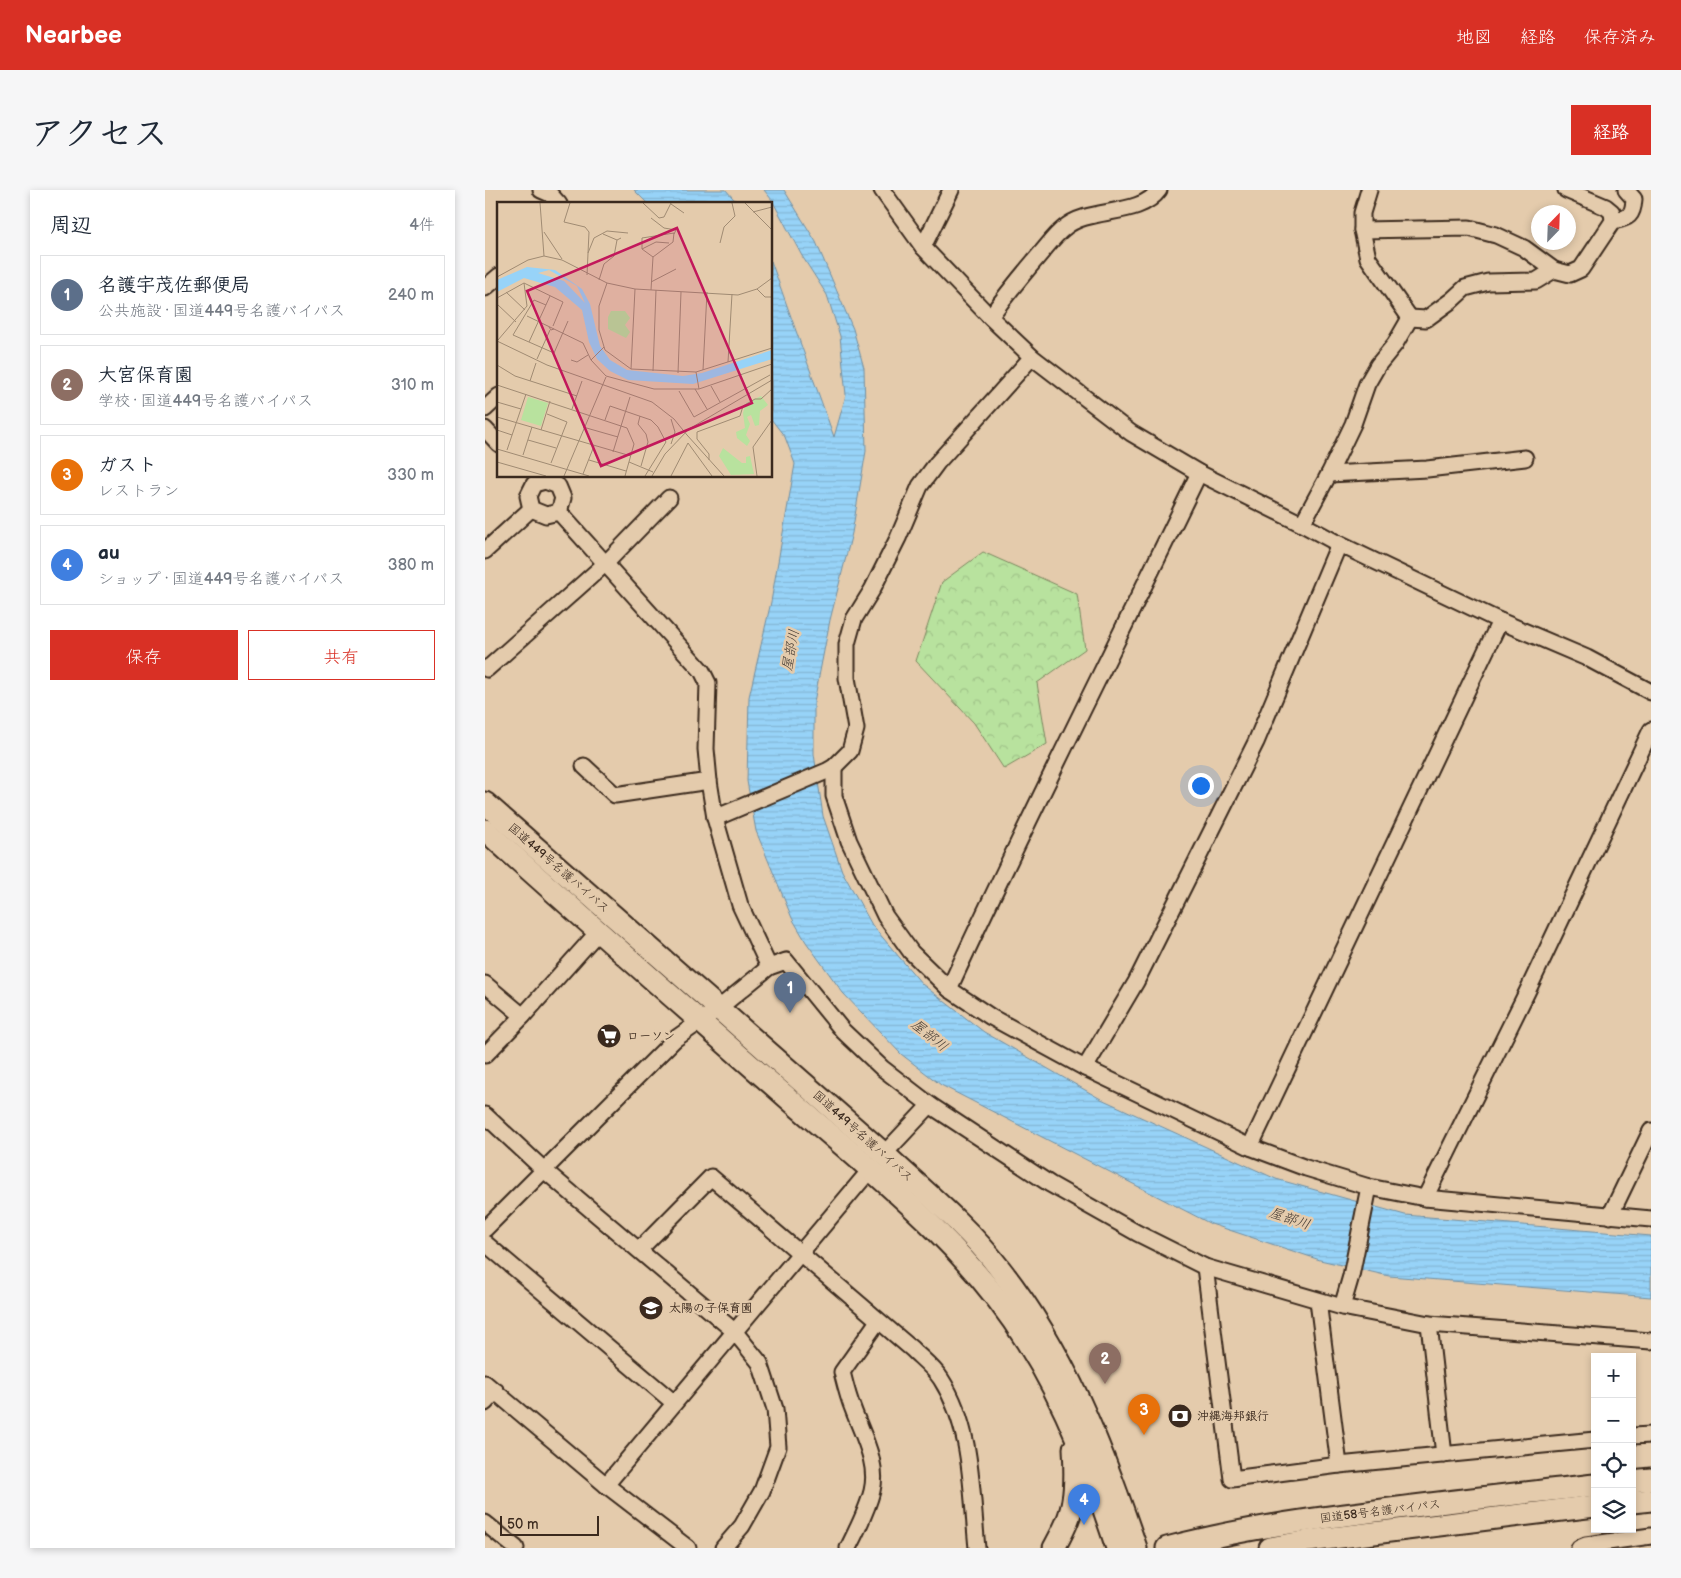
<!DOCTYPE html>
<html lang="ja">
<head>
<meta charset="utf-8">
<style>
  body { margin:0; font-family:"Balsamiq Sans","Klee One",sans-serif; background:#f6f6f7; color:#1f2937 }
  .controls { position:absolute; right:15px; bottom:15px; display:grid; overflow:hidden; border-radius:0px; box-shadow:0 2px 8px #0003 }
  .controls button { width:45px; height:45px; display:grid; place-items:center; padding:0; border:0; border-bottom:1px solid #e0e1e3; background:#fff; color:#1f2937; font:25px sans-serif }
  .compass { position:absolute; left:1046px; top:15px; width:45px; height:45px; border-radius:50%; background:#fff; box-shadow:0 2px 8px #0003; rotate:23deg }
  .scale { position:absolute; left:15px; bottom:12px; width:99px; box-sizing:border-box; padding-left:5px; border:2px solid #3b2a1e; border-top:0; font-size:14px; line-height:18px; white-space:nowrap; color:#3b2a1e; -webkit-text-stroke:4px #e4cbac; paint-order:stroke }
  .you { position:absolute; left:715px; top:595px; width:18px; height:18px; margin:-12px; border:4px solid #fff; border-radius:50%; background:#1a73e8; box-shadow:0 0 0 8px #1a73e833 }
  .badge { display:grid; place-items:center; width:32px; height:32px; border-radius:50%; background:#d93025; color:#fff; font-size:16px; font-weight:700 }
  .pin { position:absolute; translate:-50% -41px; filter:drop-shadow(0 1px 2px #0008) }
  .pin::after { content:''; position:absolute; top:26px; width:18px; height:15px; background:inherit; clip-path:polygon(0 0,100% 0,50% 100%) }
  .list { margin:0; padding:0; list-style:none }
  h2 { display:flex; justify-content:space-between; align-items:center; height:65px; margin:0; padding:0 20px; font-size:21px }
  h2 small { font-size:16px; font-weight:400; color:#747a83 }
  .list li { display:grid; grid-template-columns:32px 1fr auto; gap:15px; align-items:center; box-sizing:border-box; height:80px; margin:0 10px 10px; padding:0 10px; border:1px solid #e0e1e3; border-radius:0px }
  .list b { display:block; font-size:19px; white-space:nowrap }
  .list p { margin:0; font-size:16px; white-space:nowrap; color:#747a83 }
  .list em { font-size:16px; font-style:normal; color:#747a83 }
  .actions { display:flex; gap:10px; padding:15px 20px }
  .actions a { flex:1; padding:11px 0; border:1px solid #d93025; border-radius:0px; text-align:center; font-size:18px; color:#d93025 }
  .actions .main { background:#d93025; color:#fff }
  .icon { flex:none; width:28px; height:28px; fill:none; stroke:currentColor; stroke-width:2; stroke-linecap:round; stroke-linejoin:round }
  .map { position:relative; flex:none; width:1166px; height:1358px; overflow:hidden; border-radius:0px }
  header { display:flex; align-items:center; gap:30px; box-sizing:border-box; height:70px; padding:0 25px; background:#d93025; color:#fff }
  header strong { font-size:24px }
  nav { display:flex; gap:28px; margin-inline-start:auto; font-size:18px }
  .intro { display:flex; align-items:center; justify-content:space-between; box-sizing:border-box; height:120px; padding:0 30px }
  h1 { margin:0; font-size:35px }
  .button { padding:12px 22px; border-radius:0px; background:#d93025; color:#fff; font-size:18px; font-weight:700 }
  main { display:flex; gap:30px; padding:0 30px }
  aside { flex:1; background:#fff; border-radius:0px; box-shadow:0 2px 8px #0003 }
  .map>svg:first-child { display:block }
  .forest { fill:url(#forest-crowns); stroke:#7a865e }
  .water { fill:url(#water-rules); stroke:#728fa1 }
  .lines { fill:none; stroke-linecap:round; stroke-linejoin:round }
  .minor-casing { stroke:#3b2a1e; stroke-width:19 }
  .highway-casing { stroke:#3b2a1e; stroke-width:25 }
  .minor { stroke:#e4cbac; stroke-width:15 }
  .highway { stroke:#e4cbac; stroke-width:21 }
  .labels { text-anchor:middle; stroke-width:5; stroke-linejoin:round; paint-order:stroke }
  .street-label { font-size:12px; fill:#3b2a1e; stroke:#e4cbac }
  .poi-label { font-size:12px; font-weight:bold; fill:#3b2a1e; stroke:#e4cbac; text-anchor:start }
  .water-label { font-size:14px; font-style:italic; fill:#443b34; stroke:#e4cbac }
  .inset-road { fill:none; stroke:#a08b73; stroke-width:1 }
  .view { fill:#c2185b; fill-opacity:0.15; stroke:#c2185b; stroke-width:2.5 }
  .inset-edge { fill:none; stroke:#3b2a1e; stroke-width:2.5 }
</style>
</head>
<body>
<header>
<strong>Nearbee</strong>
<nav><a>地図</a><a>経路</a><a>保存済み</a></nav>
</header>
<div class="intro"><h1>アクセス</h1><a class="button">経路</a></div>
<main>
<aside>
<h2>周辺<small>4件</small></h2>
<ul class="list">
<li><span class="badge" style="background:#5c6f8a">1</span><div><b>名護宇茂佐郵便局</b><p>公共施設 · 国道449号名護バイパス</p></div><em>240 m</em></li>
<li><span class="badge" style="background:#8d6e63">2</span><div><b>大宮保育園</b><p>学校 · 国道449号名護バイパス</p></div><em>310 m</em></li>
<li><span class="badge" style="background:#e8710a">3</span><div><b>ガスト</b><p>レストラン</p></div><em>330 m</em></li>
<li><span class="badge" style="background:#3f7fe0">4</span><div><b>au</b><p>ショップ · 国道449号名護バイパス</p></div><em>380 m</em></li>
</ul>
<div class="actions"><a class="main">保存</a><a>共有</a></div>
</aside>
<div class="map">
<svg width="1166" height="1358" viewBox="0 0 1166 1358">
  <defs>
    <pattern id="forest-crowns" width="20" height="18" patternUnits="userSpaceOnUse" patternTransform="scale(1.25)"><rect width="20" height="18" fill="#b8e29e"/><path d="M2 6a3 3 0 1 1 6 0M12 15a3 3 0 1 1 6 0" fill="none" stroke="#9fc288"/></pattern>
    <pattern id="water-rules" width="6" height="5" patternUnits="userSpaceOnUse" patternTransform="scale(1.25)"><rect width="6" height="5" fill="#97d3f8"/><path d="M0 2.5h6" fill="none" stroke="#83b5d4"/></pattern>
  </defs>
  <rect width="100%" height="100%" fill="#e4cbac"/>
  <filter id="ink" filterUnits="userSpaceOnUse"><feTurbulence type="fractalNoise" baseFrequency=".02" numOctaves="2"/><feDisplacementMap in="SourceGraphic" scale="10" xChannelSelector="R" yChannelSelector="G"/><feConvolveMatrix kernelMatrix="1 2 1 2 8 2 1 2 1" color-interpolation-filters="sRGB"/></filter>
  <g filter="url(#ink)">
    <path class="forest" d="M498,362L592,404L600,459L552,493L562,554L519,579L489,533L431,471L457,392Z"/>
    <g class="water">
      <path d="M149,0H241L253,14H163Z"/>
      <path d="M279,0H299L331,52L368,139L379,178L381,261L367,343L345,430L329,512V564L338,626L357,681L387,735L437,794L499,842L614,908L791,989L920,1025L1166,1046V1107L904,1086L835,1070L726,1034L456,895L416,864L358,803L321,752L307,728L271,641L262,591L264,507L286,412L310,274L300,247L286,229V71L349,247L361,205L355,146L342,105L317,66L287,10Z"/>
    </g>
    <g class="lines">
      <defs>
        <g id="minor">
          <path d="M56,0L65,4L74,14"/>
          <path d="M397,0L438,57L506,128L547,167L646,243L714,283L817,334L854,354L1015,431L1102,468L1166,502"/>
          <path d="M884,0L877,23V40L883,68L925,128"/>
          <path d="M1128,31C1144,28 1148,26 1149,9L1141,0"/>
          <path d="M877,40L984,38L1011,45L1039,58L1069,80"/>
          <path d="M438,57L466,0"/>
          <path d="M0,98L14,86"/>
          <path d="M505,127C521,105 538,84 556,63C563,55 570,45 579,38C604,16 654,28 674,0"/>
          <path d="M925,128L941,129L967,110L980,98L1003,92L1051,91L1069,80L1085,84L1096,79L1128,31L1127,22L1121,17L1081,0"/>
          <path d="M0,219L14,206"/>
          <path d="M0,239L14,254"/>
          <path d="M844,284L942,279L1040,268"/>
          <path d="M60,291L73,296L78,308L74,322L61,325L46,319L43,306L49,294Z"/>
          <path d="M74,322L217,481L223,493L221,559L224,591L230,628L255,715L284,777"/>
          <path d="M817,334L844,284L868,234L882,194L893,175L910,154L925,128"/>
          <path d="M0,361L46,319"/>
          <path d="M0,478L2,479L121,373L184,308"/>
          <path d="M99,576L130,605L224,591"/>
          <path d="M349,577V606L364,651L400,726L426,762L464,799L506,827L600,878L765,957L821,978L884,997L940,1008L1166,1029"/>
          <path d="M230,628L342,581L349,577L365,561L371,539L362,488V454L369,429L387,400L413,348L435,296L452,273L547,167"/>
          <path d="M0,794L38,826"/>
          <path d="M464,799C544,625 631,455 714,283"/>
          <path d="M0,865L38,826L113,742"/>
          <path d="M600,878L651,792L771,552L854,354"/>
          <path d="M0,925L59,980L249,1141L275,1173L290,1219L293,1257L277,1301L257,1336L238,1358"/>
          <path d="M765,957L1015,431"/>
          <path d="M399,964L445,915"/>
          <path d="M940,1008L1042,802L1166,540"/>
          <path d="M1125,1026L1166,941"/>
          <path d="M0,1039L190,849L234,818L284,777L301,771L358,841L397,878L445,915L565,994L652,1043L720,1077L857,1117L944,1134L1166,1151"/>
          <path d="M0,1053L188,1212"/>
          <path d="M154,1060L226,987L427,1159C436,1168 449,1178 456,1189C488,1239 486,1301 492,1358"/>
          <path d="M720,1077L747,1289L854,1275L1110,1250"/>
          <path d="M833,1111L854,1275"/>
          <path d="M857,1117L866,1086L884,997"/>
          <path d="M944,1134L959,1265"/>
          <path d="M0,1193L121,1295L203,1358"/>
          <path d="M0,1213L11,1201"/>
          <path d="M1147,1246L1166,1245"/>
          <path d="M121,1295L385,980"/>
          <path d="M0,1333L31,1358"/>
          <path d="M363,1358C372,1340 382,1321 387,1301C394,1273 377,1244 368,1219C363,1207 360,1194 357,1182L393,1131"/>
          <path d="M1094,1358L1101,1355L1166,1346"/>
        </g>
        <g id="highway">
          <path d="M0,613L399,964C439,1001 482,1036 515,1079C581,1163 617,1258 651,1358"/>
          <path d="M0,640C100,730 202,820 304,909C389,983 482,1055 542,1152C582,1215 609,1288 632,1358"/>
          <path d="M1147,1291L1166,1289"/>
          <path d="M1147,1312L1166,1310"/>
          <path d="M569,1358C577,1343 586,1327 588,1310C591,1293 590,1275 589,1258"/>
          <path d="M682,1358C746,1341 810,1331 876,1323C954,1312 1032,1304 1110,1295"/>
          <path d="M785,1358L823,1351L1110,1316"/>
        </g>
      </defs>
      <use href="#minor" class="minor-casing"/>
      <use href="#highway" class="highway-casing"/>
      <use href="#minor" class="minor"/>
      <use href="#highway" class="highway"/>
    </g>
  </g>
  <defs>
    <symbol id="supermarket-disc" viewBox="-11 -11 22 22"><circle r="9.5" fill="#3b2a1e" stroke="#e4cbac"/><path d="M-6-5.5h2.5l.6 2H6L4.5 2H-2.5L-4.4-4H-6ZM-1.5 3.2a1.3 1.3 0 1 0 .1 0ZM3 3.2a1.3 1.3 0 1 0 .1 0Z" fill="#fff"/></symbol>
    <symbol id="school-disc" viewBox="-11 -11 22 22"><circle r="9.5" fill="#3b2a1e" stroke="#e4cbac"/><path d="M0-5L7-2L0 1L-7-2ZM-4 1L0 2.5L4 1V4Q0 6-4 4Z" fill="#fff"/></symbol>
    <symbol id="bank-disc" viewBox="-11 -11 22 22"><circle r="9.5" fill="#3b2a1e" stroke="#e4cbac"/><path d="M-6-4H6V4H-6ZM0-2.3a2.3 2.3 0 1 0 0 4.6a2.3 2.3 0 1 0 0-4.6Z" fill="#fff"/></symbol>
  </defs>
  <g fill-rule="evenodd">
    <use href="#supermarket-disc" x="110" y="832" width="28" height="28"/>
    <use href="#school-disc" x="152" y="1104" width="28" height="28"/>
    <use href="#bank-disc" x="681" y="1212" width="28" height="28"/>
  </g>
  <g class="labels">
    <g class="street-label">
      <text transform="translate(74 678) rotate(41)" y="4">国道449号名護バイパス</text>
      <text transform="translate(378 946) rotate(42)" y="4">国道449号名護バイパス</text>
      <text transform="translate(895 1321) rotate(-7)" y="4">国道58号名護バイパス</text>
    </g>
    <g class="poi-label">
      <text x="142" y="850">ローソン</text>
      <text x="184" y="1122">太陽の子保育園</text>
      <text x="712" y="1230">沖縄海邦銀行</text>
    </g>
    <g class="water-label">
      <text transform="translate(305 460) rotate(-80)" y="5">屋部川</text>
      <text transform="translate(445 845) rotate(39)" y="5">屋部川</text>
      <text transform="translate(805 1028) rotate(19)" y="5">屋部川</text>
    </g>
  </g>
  <g transform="translate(12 12)">
    <rect width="275" height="275" fill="#e4cbac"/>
    <path d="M114,109H128L133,116L128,123L133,130L129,136L111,127V115ZM264,194L271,203L263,209L262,223L258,224L254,213L250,215L253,222L249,233L253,239L250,244L240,236L239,230L248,226L246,211L249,201ZM226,246L245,261H249V255L253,254L257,272L234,273L222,254Z" fill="#b8e29e"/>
    <path d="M31,195L51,201L44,224L24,218Z" fill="#b8e29e"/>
    <path d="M30,65L58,68L85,87L93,102L103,144L113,158L130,168L186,174L205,171L275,148V157L196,182L131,178L113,169L100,157L92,140L85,108L58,85L27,76L0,90V78ZM52,68L80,84L88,101L67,79L41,71Z" fill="#97d3f8" fill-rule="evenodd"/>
    <path class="inset-road" d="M43,1L47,54M73,1L67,20L88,25L92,30L90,73M146,1L162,16L167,15L174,1M248,1L275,28M174,2L187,11M256,10L275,5M154,16L167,26L179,28L177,32M47,30L65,57M106,32L120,38M223,41L227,25L238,14L235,1M145,47L159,40L172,41M91,51L97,36L110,29L131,31M0,75L31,58L47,54L65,58L110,81L138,87L241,93L260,87L275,76M102,78L107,62L117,54L120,38L124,36M154,80L179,67M27,81L66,100L56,124M110,81L102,104V128L108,148L134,167L199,170L275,146M260,87L268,95H275M154,88L156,55L176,40L177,31L145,36V47L156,55M9,90L28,108M0,96L27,81M0,102L19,120M49,103L37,98L16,133L57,151L71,119M30,114L57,127L54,128L52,125M57,127L86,141L94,158L109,174L157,187H202L275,162M1,138L30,104L27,81M0,139L50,163L155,200L177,217L190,233M32,140L53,94M40,157L53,128M74,158L80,160L91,153M94,158L107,145M231,160L235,92M0,163L18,174L80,194M134,167L138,87M206,168L210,90M156,169L159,88M199,170L202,187M181,171L184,90M33,179L39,161M0,183L130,226L137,242L128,274M214,184L223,200M198,187L210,207M182,189L197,215L273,173M0,200L24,207M75,207L85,179M50,212L70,220L54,261M143,214L141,222L149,232L151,240L144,264M0,215L134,254M174,217L178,230L174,242M108,218L113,204L154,218L161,225L169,240L148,274M86,225L121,235M0,228L15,233M44,228L53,199M190,233L227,274M31,238L59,246M0,247L92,274M10,248L29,192M116,250L133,195M26,253L35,225M92,258L129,269M212,258V252L200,237V230L243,214L246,204L258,197H264L275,187M0,260L49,274M132,260L156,270M86,272L97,244M67,274L109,175M155,274L168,252L192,227L275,178M174,274L191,241L215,274M260,274L256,245L275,218"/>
    <path class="view" d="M180,26L255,201L104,264L30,89Z"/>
    <rect width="275" height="275" class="inset-edge"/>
  </g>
</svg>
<div class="controls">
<button>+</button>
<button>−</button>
<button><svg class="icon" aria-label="locate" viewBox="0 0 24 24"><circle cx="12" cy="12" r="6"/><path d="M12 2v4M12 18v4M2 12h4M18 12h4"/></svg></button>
<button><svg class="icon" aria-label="layers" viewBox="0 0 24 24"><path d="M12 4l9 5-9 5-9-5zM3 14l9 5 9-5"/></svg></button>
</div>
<svg class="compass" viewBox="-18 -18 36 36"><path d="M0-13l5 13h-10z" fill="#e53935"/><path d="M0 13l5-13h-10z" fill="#747a83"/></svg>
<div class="scale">50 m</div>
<div class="you"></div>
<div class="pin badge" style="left:305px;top:823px;background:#5c6f8a">1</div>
<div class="pin badge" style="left:620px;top:1194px;background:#8d6e63">2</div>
<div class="pin badge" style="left:659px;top:1245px;background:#e8710a">3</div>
<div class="pin badge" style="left:599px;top:1335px;background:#3f7fe0">4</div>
</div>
</main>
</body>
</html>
